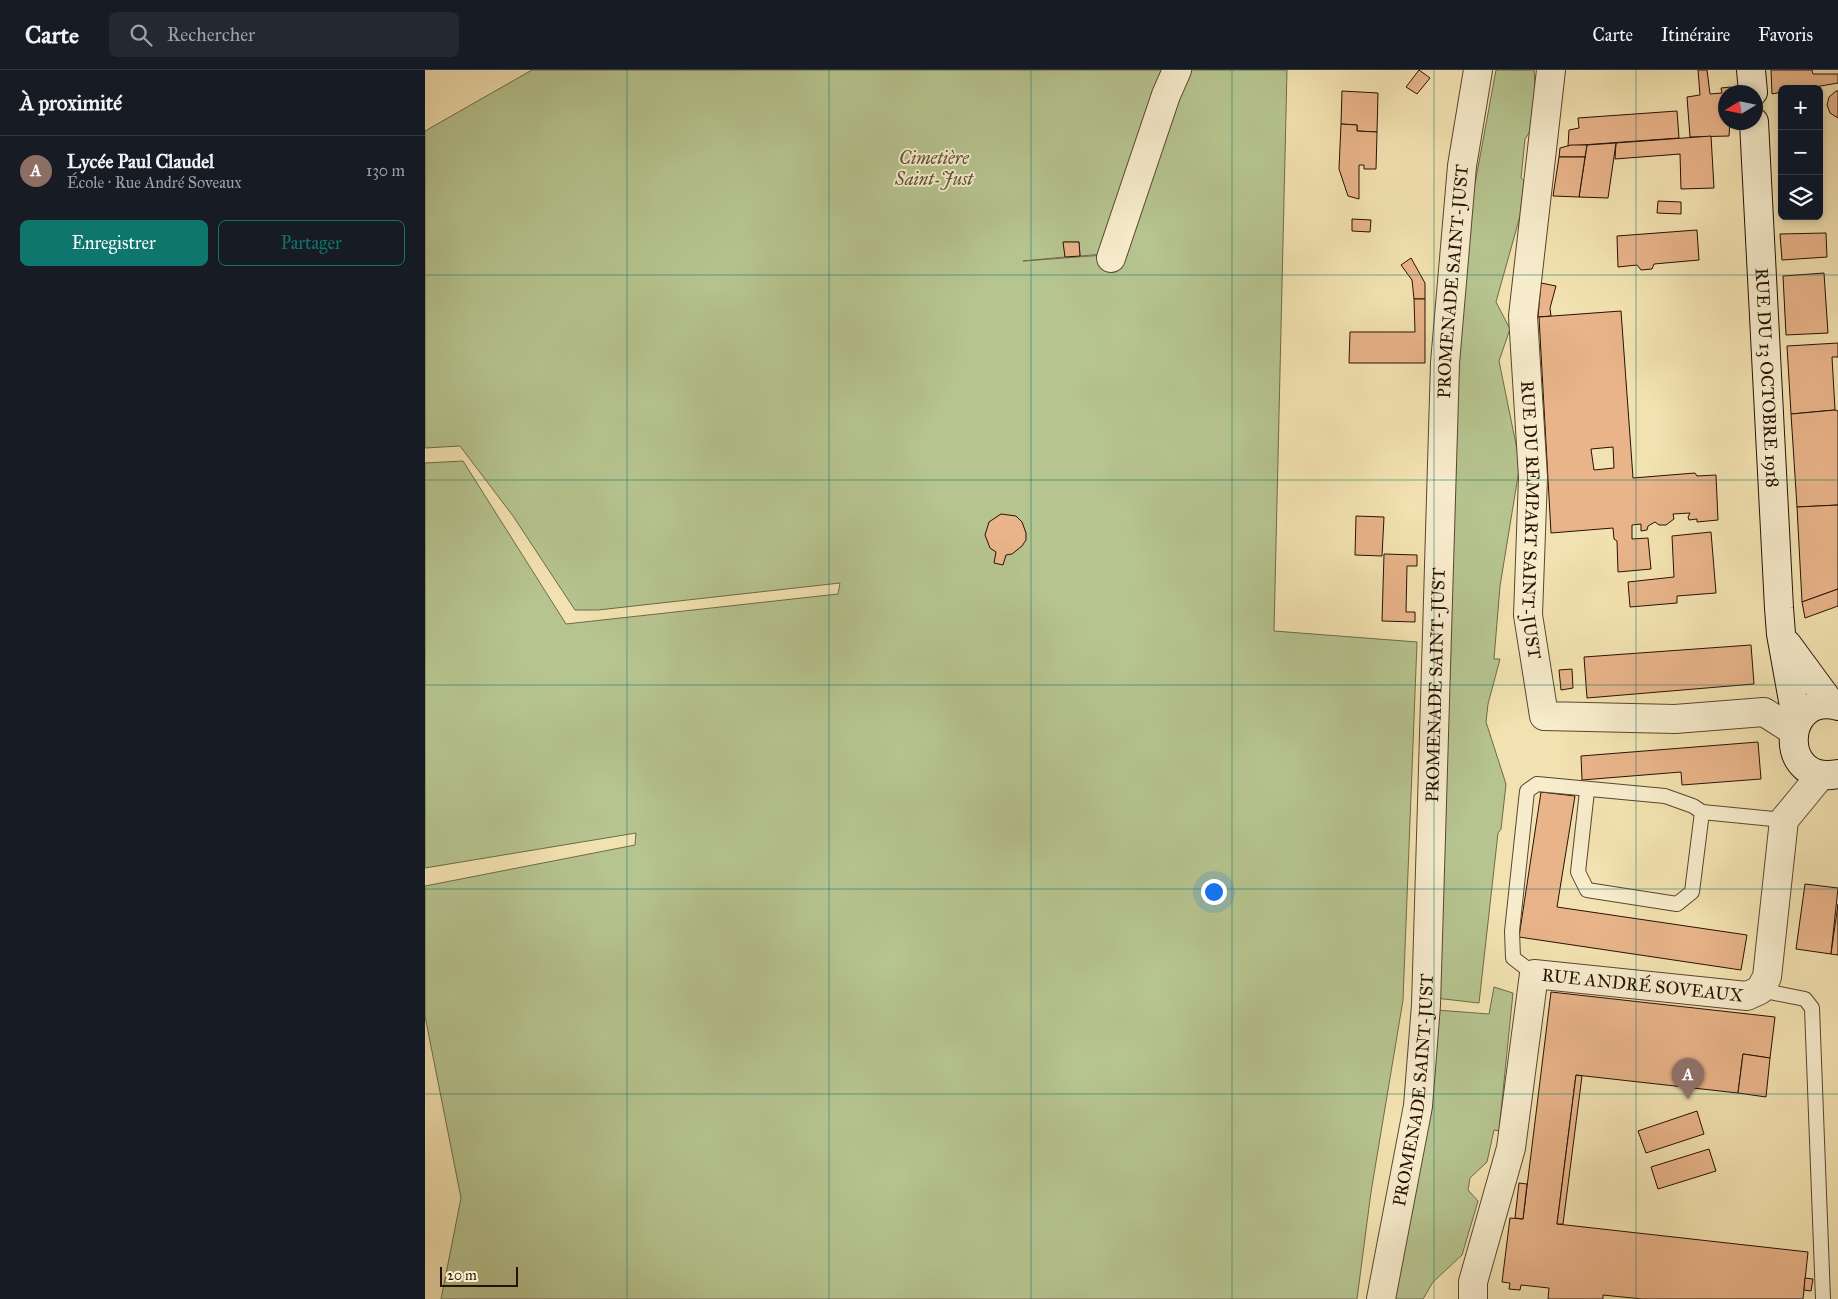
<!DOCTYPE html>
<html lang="fr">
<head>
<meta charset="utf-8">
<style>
  body { margin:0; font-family:"IM FELL Great Primer",serif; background:#242831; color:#f1f3f6 }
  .controls { position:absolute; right:15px; top:15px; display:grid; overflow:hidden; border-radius:8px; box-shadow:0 2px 8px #0003 }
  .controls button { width:45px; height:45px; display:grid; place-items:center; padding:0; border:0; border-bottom:1px solid #363941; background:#171b24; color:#f1f3f6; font:25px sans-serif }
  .compass { position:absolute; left:1293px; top:15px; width:45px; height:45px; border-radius:50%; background:#171b24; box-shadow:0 2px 8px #0003; rotate:260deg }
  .scale { position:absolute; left:15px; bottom:12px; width:78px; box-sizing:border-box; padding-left:5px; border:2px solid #271104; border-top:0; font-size:14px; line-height:18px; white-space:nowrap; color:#271104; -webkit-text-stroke:4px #f7eccc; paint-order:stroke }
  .you { position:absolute; left:788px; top:821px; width:18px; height:18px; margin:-12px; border:4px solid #fff; border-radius:50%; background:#1a73e8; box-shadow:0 0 0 8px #1a73e833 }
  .badge { display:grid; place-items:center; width:32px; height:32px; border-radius:50%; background:#0f766e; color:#fff; font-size:16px; font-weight:700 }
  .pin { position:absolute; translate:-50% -41px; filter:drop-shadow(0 1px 2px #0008) }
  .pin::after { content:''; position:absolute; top:26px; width:18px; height:15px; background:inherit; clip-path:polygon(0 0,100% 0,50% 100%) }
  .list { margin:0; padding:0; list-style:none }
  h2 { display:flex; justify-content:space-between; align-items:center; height:65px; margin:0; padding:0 20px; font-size:21px }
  h2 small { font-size:16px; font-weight:400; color:#9ea1a6 }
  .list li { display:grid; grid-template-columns:32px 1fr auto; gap:15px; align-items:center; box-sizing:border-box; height:70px; padding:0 20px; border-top:1px solid #363941 }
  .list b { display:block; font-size:19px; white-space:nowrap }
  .list p { margin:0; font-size:16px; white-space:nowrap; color:#9ea1a6 }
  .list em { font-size:16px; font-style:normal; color:#9ea1a6 }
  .actions { display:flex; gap:10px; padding:15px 20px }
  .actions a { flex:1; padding:11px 0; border:1px solid #0f766e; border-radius:8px; text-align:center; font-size:18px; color:#0f766e }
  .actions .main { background:#0f766e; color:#fff }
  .icon { flex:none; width:28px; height:28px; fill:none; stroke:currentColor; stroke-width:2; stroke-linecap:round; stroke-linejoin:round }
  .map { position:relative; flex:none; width:1413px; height:1229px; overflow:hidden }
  header { display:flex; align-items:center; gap:30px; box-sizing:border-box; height:70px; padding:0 25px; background:#171b24; border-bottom:1px solid #363941 }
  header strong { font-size:24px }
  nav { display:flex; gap:28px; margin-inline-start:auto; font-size:18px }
  .search { width:350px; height:45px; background:#242831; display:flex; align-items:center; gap:12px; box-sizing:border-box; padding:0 18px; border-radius:8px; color:#9ea1a6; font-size:19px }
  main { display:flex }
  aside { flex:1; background:#171b24 }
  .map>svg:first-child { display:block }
  .green { fill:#b6c48f; stroke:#6e6a4a }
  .building { fill:#e9b48a; stroke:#271104; fill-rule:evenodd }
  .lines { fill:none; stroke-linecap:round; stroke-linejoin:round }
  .lane-casing { stroke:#5a452f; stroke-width:16 }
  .street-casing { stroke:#5a452f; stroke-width:30 }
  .secondary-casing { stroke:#271104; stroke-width:30 }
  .lane { stroke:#f7eccc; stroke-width:14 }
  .street { stroke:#f7eccc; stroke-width:28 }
  .secondary { stroke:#f7eccc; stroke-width:28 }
  .grid { fill:none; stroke:#0f766e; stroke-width:1; stroke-opacity:0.55 }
  .labels { text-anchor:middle; stroke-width:4; stroke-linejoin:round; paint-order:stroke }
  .park-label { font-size:18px; font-style:italic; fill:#595035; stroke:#f7eccc }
  .street-label { font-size:18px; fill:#271104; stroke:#f7eccc }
</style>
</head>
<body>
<header>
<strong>Carte</strong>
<div class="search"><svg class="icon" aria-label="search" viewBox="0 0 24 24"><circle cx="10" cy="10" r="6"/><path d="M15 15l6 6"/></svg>Rechercher</div>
<nav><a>Carte</a><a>Itinéraire</a><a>Favoris</a></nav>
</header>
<main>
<aside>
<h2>À proximité<small></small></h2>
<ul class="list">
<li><span class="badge" style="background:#8d6e63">A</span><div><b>Lycée Paul Claudel</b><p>École · Rue André Soveaux</p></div><em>130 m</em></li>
</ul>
<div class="actions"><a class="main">Enregistrer</a><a>Partager</a></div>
</aside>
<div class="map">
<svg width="1413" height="1229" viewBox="0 0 1413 1229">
  <rect width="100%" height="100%" fill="#f3e2b1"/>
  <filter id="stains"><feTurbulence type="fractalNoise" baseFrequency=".004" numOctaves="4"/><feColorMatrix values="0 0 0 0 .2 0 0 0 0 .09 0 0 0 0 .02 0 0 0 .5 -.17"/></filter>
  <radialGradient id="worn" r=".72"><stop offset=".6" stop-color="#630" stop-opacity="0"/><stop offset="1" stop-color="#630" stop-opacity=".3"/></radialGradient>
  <g class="green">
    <path d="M107,0H741L679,184L655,186L654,172H639L640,187L598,191L693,184L764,0H862L849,561L992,572L978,930L946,1122L932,1229H16L36,1128L0,946V816L210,775L211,763L0,798V393L38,391L141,554L413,524L415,513L173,540H150L88,446L35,376L0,378V61Z"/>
    <path d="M1071,0H1109L1112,50L1100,69L1096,108L1099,111L1095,146L1071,232L1085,259L1074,291L1095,394L1075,516L1069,589H1075L1063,634L1061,652L1081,714L1076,759L1073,763L1054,933L1010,928L1033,287L1042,157Z"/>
    <path d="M1069,917L1088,923L1074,1061L1069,1060L1062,1092L1045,1108L1043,1120L1053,1131L1037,1185L1008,1212L998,1229H961L1011,940L1064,944Z"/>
  </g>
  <g class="building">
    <path d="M994,0L1005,8L992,24L981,17Z"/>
    <path d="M1273,0H1282L1285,24L1297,23L1296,18L1306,17L1305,22H1300V52H1305L1304,66L1265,67L1262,27L1275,25Z"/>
    <path d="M1346,0H1387L1388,4H1413V13L1378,19H1357V22L1347,24Z"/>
    <path d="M917,21L953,23L952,62L932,61V55L916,54Z"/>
    <path d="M1411,21H1413V48L1405,43L1402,35L1404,27Z"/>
    <path d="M1252,41L1254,68L1143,76L1144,60L1154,58L1153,48Z"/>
    <path d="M916,54L932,55V61L952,62L951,99H939V95H934V129L923,126L914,99Z"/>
    <path d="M1286,66L1289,118L1256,119L1255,84L1190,89L1191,73Z"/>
    <path d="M1191,73L1183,128L1154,127L1162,75Z"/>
    <path d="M1146,75H1162L1160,87H1134L1135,78Z"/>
    <path d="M1134,87H1160L1154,127L1128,126Z"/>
    <path d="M1233,131L1256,132V144L1232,143Z"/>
    <path d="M927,149L946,150L945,162L927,161Z"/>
    <path d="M1272,160L1274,190L1229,194L1227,199L1216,200L1212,195L1193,197L1192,166Z"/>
    <path d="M1401,163L1402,187L1357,190L1355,164Z"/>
    <path d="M638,172H654L655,186L640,187Z"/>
    <path d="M986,188L1000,213V229H989L987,210L976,195Z"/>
    <path d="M1399,203L1403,263L1361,265L1358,206Z"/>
    <path d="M1116,213L1131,216L1125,238L1126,246L1113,247Z"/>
    <path d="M989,229H1000V293H924L925,262H990Z"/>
    <path d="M1196,241L1208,408L1270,403L1272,406L1291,405L1293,450L1272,452V449L1264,450L1263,447L1265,443L1248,444L1249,449L1241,455H1234L1230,452L1223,456L1222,460L1216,461V454L1207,455V469L1223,468L1226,499L1193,502L1192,471L1189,469L1188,458L1126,463L1114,247ZM1188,377L1189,398L1169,400L1166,379Z"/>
    <path d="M1413,273V287H1407L1410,340L1366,344L1362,276Z"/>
    <path d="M1410,340L1413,341V435L1372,437L1366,344Z"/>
    <path d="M1413,435V519L1377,532L1372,437Z"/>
    <path d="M576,444L591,446L597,452L601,463V470L597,476L587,484L581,485L578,495L569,493L571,482L565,478L560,465L564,452Z"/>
    <path d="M931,446L959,447L957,486L930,485Z"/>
    <path d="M1286,462L1291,523L1252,526V533L1205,537L1203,512L1249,507L1247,466Z"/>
    <path d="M959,484L992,485V496H982L981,542H990V552L957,551Z"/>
    <path d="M1413,519V536L1380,548L1377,532Z"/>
    <path d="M1326,575L1329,614L1162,628L1159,587Z"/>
    <path d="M1147,599L1148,618L1136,620L1134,600Z"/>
    <path d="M1333,672L1336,709L1257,715L1256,702L1157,710L1156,686Z"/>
    <path d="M1116,722L1150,726L1132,837L1322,865L1316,900L1094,867Z"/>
    <path d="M1380,814L1413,818L1406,884L1371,879Z"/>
    <path d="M1413,834V885L1406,884Z"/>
    <path d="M1126,922L1350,947L1345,988L1318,984L1313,1023L1151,1005L1132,1154L1383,1182L1378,1229H1217L1178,1225V1229H1123L1124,1218L1096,1215L1095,1220L1084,1219L1085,1213L1077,1212L1085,1148L1098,1149Z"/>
    <path d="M1318,984L1345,988L1341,1027L1313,1023Z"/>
    <path d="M1151,1005L1157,1006L1138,1154H1132Z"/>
    <path d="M1272,1041L1279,1064L1221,1083L1213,1061Z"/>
    <path d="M1284,1079L1291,1101L1233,1119L1226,1097Z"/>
    <path d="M1094,1113L1102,1114L1098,1149L1090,1148Z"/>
    <path d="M1380,1208L1388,1209L1386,1221L1379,1220Z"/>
  </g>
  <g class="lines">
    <defs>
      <g id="lane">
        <path d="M1162,721L1153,802L1162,820L1252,834L1267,822L1277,742"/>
        <path d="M1109,904L1088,888L1087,861L1102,721L1112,714L1240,726L1268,736L1277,742L1359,750"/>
        <path d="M1335,920L1380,929L1387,938L1398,1229"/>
      </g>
      <g id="street">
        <path id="s1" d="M1126,0L1098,246L1108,407L1103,545L1119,646L1250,649L1339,642L1369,661"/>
        <path d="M686,188L741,25L752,0"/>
        <path id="s2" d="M956,1229L993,1036L1001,935L1020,293L1037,96L1053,0"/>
        <path id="s3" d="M1048,1229V1212L1086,1078L1109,904L1322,926L1335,920L1342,907L1359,750L1396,705"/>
      </g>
      <g id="secondary">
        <path d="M1326,0L1328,22"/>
        <path id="s4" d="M1329,52L1354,538L1356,564L1372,653"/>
        <path d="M1362,574L1406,634"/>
        <path d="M1413,636C1356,621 1352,716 1413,704"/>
      </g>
    </defs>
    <use href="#lane" class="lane-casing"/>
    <use href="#street" class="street-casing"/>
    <use href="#secondary" class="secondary-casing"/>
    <use href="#lane" class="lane"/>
    <use href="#street" class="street"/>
    <use href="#secondary" class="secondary"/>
  </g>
  <path class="grid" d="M202,0V1229M404,0V1229M606,0V1229M807,0V1229M1009,0V1229M1211,0V1229M0,205H1413M0,410H1413M0,615H1413M0,819H1413M0,1024H1413"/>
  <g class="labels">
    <g class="park-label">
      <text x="509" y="94">Cimetière<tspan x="509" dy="21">Saint-Just</tspan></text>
    </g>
    <g class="street-label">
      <text dy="6" stroke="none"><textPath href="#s2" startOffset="1022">PROMENADE SAINT-JUST</textPath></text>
      <text dy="6" stroke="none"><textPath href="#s4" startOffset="256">RUE DU 13 OCTOBRE 1918</textPath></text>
      <text dy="6" stroke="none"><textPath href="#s1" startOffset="452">RUE DU REMPART SAINT-JUST</textPath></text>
      <text dy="6" stroke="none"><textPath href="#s2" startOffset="618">PROMENADE SAINT-JUST</textPath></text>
      <text dy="6" stroke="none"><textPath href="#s3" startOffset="441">RUE ANDRÉ SOVEAUX</textPath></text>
      <text dy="6" stroke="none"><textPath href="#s2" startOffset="212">PROMENADE SAINT-JUST</textPath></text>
    </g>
  </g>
  <rect width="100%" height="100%" filter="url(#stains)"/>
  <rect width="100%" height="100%" fill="url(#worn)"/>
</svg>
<div class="controls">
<button>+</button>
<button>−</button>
<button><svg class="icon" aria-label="layers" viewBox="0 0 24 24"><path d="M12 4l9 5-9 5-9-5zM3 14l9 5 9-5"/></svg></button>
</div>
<svg class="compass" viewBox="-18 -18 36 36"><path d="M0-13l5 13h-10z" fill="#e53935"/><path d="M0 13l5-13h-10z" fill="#9ea1a6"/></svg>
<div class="scale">20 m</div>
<div class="you"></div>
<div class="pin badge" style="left:1263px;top:1029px;background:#8d6e63">A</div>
</div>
</main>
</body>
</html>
